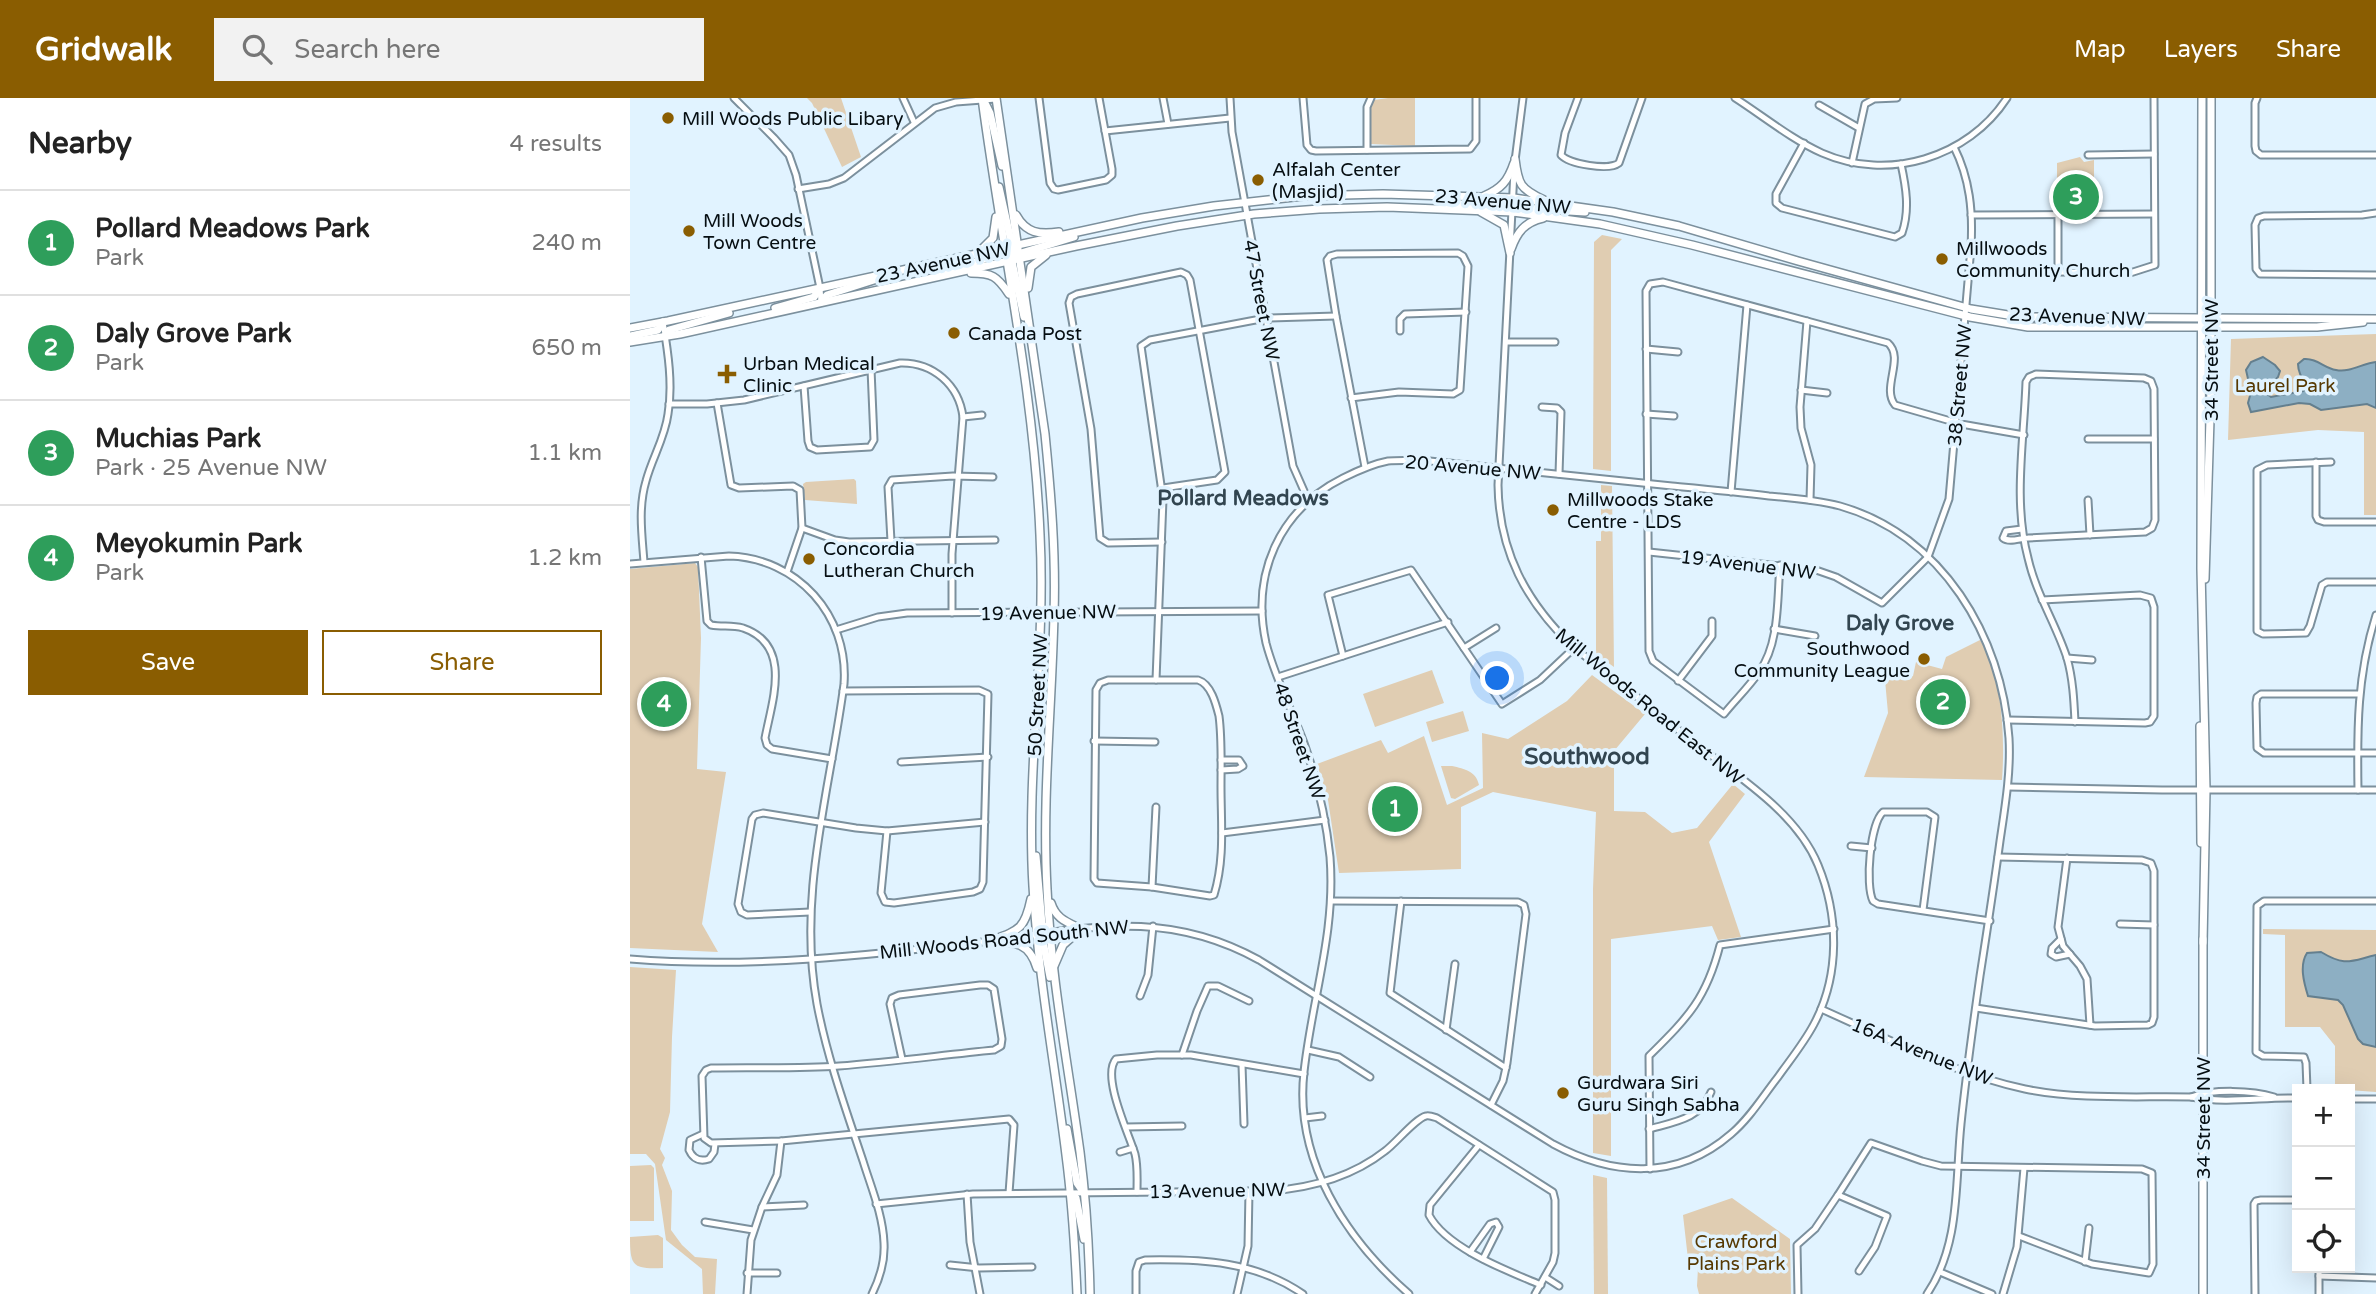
<!DOCTYPE html>
<html lang="en">
<head>
<meta charset="utf-8">
<style>
  body { margin:0; font-family:"Varela Round",sans-serif; background:#f2f2f2; color:#222 }
  .controls { position:absolute; right:21px; bottom:21px; display:grid; overflow:hidden; border-radius:0px; box-shadow:0 7px 28px #0002 }
  .controls button { width:63px; height:63px; display:grid; place-items:center; padding:0; border:0; border-bottom:2px solid #e0e0e0; background:#fff; color:#222; font:35px sans-serif }
  .you { position:absolute; left:868px; top:581px; width:24px; height:24px; margin:-18px; border:5px solid #fff; border-radius:50%; background:#1a73e8; box-shadow:0 0 0 10px #1a73e833 }
  .badge { display:grid; place-items:center; width:46px; height:46px; border-radius:50%; background:#8a5d01; color:#fff; font-size:23px; font-weight:700 }
  .pin { position:absolute; translate:-50% -50%; border:4px solid #fff; box-shadow:0 2px 7px #0006 }
  .list { margin:0; padding:0; list-style:none }
  h2 { display:flex; justify-content:space-between; align-items:center; height:91px; margin:0; padding:0 28px; font-size:30px }
  h2 small { font-size:23px; font-weight:400; color:#767676 }
  .list li { display:grid; grid-template-columns:46px 1fr auto; gap:21px; align-items:center; box-sizing:border-box; height:105px; padding:0 28px; border-top:2px solid #e0e0e0 }
  .list b { display:block; font-size:26px; white-space:nowrap }
  .list p { margin:0; font-size:23px; white-space:nowrap; color:#767676 }
  .list em { font-size:23px; font-style:normal; color:#767676 }
  .actions { display:flex; gap:14px; padding:21px 28px }
  .actions a { flex:1; padding:16px 0; border:2px solid #8a5d01; border-radius:0px; text-align:center; font-size:24px; color:#8a5d01 }
  .actions .main { background:#8a5d01; color:#fff }
  .icon { flex:none; width:38px; height:38px; fill:none; stroke:currentColor; stroke-width:2; stroke-linecap:round; stroke-linejoin:round }
  .map { position:relative; flex:none; width:1746px; height:1196px; overflow:hidden }
  header { display:flex; align-items:center; gap:42px; box-sizing:border-box; height:98px; padding:0 35px; background:#8a5d01; color:#fff }
  header strong { font-size:33px }
  nav { display:flex; gap:38px; margin-inline-start:auto; font-size:24px }
  .search { width:490px; height:63px; background:#f2f2f2; display:flex; align-items:center; gap:18px; box-sizing:border-box; padding:0 24px; border-radius:0px; color:#767676; font-size:26px }
  main { display:flex }
  aside { flex:1; background:#fff }
  .map>svg:first-child { display:block }
  .green { fill:#e0cdb2 }
  .water { fill:#8dafc3; stroke:#647f8e; stroke-width:2 }
  .lines { fill:none; stroke-linecap:round; stroke-linejoin:round }
  .minor-casing { stroke:#7c909d; stroke-width:9 }
  .major-casing { stroke:#7c909d; stroke-width:10 }
  .minor { stroke:#fff; stroke-width:5 }
  .major { stroke:#fff; stroke-width:7 }
  .poi-dot { fill:#8a5d01; stroke:#e1f3ff; stroke-width:2.5 }
  .labels { text-anchor:middle; stroke-width:7; stroke-linejoin:round; paint-order:stroke }
  .poi-label { font-size:19px; fill:#060e12; stroke:#e1f3ff; text-anchor:start }
  .street-label { font-size:19px; fill:#060e12; stroke:#e1f3ff }
  .park-label { font-size:19px; fill:#573902; stroke:#e1f3ff }
  .neighbourhood-label { font-size:21px; font-weight:bold; fill:#324550; stroke:#e1f3ff }
  .quarter-label { font-size:23px; font-weight:bold; fill:#324550; stroke:#e1f3ff }
</style>
</head>
<body>
<header>
<strong>Gridwalk</strong>
<div class="search"><svg class="icon" aria-label="search" viewBox="0 0 24 24"><circle cx="10" cy="10" r="6"/><path d="M15 15l6 6"/></svg>Search here</div>
<nav><a>Map</a><a>Layers</a><a>Share</a></nav>
</header>
<main>
<aside>
<h2>Nearby<small>4 results</small></h2>
<ul class="list">
<li><span class="badge" style="background:#2e9e5b">1</span><div><b>Pollard Meadows Park</b><p>Park</p></div><em>240 m</em></li>
<li><span class="badge" style="background:#2e9e5b">2</span><div><b>Daly Grove Park</b><p>Park</p></div><em>650 m</em></li>
<li><span class="badge" style="background:#2e9e5b">3</span><div><b>Muchias Park</b><p>Park · 25 Avenue NW</p></div><em>1.1 km</em></li>
<li><span class="badge" style="background:#2e9e5b">4</span><div><b>Meyokumin Park</b><p>Park</p></div><em>1.2 km</em></li>
</ul>
<div class="actions"><a class="main">Save</a><a>Share</a></div>
</aside>
<div class="map">
<svg width="1746" height="1196" viewBox="0 0 1746 1196">
  <rect width="100%" height="100%" fill="#e1f3ff"/>
  <g class="green">
    <path d="M177,0H211L231,59L212,69L182,5Z"/>
    <path d="M758,0H785V48L741,46V7L744,2Z"/>
    <path d="M1450,59L1454,64L1464,62V112H1427V65Z"/>
    <path d="M972,137L992,141L981,152V373L963,371L964,144Z"/>
    <path d="M1746,236V417H1734V334L1688,332L1598,342L1601,241Z"/>
    <path d="M224,381L226,383L227,406L175,402L173,386L176,384Z"/>
    <path d="M971,387L982,388L984,569L966,556V443H971Z"/>
    <path d="M65,465L68,469L71,540L67,671L96,674L72,826L88,854L0,850V471Z"/>
    <path d="M1350,542C1373,578 1375,641 1372,682L1234,679L1258,615L1255,582L1283,578L1286,564L1312,571L1316,559Z"/>
    <path d="M802,572L814,605L745,629L733,596Z"/>
    <path d="M962,577L1015,616L984,653V713L1015,714L1042,735L1067,730L1103,686L1115,696L1079,744L1111,839L1088,842L1082,828L981,841V1058L963,1055V791L966,714L863,694L831,709V771L709,775L698,702L687,666L751,642L758,655L794,638L817,707L853,690L852,635L878,641L937,603Z"/>
    <path d="M833,613L839,633L802,644L796,624Z"/>
    <path d="M822,668C835,671 846,673 849,687L825,701L821,700L811,668Z"/>
    <path d="M1633,831L1746,832V994L1705,991V948L1690,929H1655V837L1633,836Z"/>
    <path d="M0,869L46,872L42,939L40,1014L30,1051L35,1060L32,1067L42,1093L41,1132L52,1147L65,1159L87,1161L85,1196H73L72,1171L36,1142L25,1066L16,1056H0Z"/>
    <path d="M21,1067L24,1070V1123H0V1068Z"/>
    <path d="M963,1077L977,1080L978,1196H964Z"/>
    <path d="M1102,1100L1160,1141L1161,1196H1069L1067,1188L1068,1170H1059L1053,1117Z"/>
    <path d="M28,1137L33,1140V1170C3,1171 0,1169 0,1139Z"/>
  </g>
  <g class="water">
    <path d="M1633,259L1645,267L1650,273L1648,279L1636,292L1637,296L1641,299L1673,293L1677,290V287C1672,281 1668,274 1668,266L1674,261C1687,260 1694,270 1706,272C1720,275 1733,265 1746,264V310L1737,306L1691,312L1680,306L1669,305L1621,314L1618,305L1621,294L1616,272L1621,264Z"/>
    <path d="M1691,854C1716,869 1720,863 1746,857V949L1733,946L1728,941L1713,907L1708,902L1678,898C1674,885 1669,867 1677,855Z"/>
  </g>
  <g class="lines">
    <defs>
      <g id="minor">
        <path d="M104,0L144,40L159,57L166,77L190,190L191,204"/>
        <path d="M273,0L284,24"/>
        <path d="M409,0L420,85L424,91L428,92L476,82L482,77V71L469,0"/>
        <path d="M533,0L538,26"/>
        <path d="M600,0L602,34L663,368L678,402"/>
        <path d="M673,0L677,47L681,52L686,53L840,51L846,43V0"/>
        <path d="M948,0L935,35L931,57C939,66 979,73 989,65L1012,0"/>
        <path d="M1105,0C1133,18 1161,41 1192,55C1258,84 1338,60 1377,0"/>
        <path d="M1627,0L1625,5V48L1626,53L1631,57H1746"/>
        <path d="M1189,7L1229,30"/>
        <path d="M475,33L600,20"/>
        <path d="M1174,45L1146,96V105L1152,110L1265,139L1272,135C1280,112 1276,89 1271,66"/>
        <path d="M737,52V9L741,0"/>
        <path d="M1458,57L1524,56"/>
        <path d="M885,63L893,0"/>
        <path d="M1222,65L1235,6L1244,1L1267,0"/>
        <path d="M168,91L199,86L214,80L305,10L326,4L366,1"/>
        <path d="M1746,115L1732,117L1634,118L1628,120L1625,127L1626,171L1630,176L1746,177"/>
        <path d="M1341,117L1524,116"/>
        <path d="M1428,117V174L1500,175L1525,167L1524,0"/>
        <path d="M1177,223L1170,309L1171,330L1181,367L1180,402"/>
        <path d="M770,233V221L775,216L836,214"/>
        <path d="M876,244H925"/>
        <path d="M1016,251L1048,254"/>
        <path d="M174,288L178,343L180,349L187,352L240,349L244,342L241,271"/>
        <path d="M1171,292L1197,295"/>
        <path d="M721,300L769,294L823,296L830,292L838,168L833,158L828,155L707,156L700,158L697,162L706,218L735,369"/>
        <path d="M87,305L101,387L109,390L163,388L170,392L172,430L157,474"/>
        <path d="M39,306H77L114,302L270,265C303,264 329,287 333,319L322,456V515"/>
        <path d="M912,309L927,310L931,314L929,376"/>
        <path d="M1016,316L1044,318"/>
        <path d="M333,319L352,317"/>
        <path d="M1458,341H1524"/>
        <path d="M1686,364V418L1688,422L1694,424H1746"/>
        <path d="M1701,364L1637,367L1627,372V533L1633,536L1676,535L1680,528L1692,487L1697,484H1746"/>
        <path d="M1101,394L1117,207"/>
        <path d="M1458,402L1460,437"/>
        <path d="M172,430L205,442L219,444L365,442"/>
        <path d="M1392,431L1376,433L1373,440C1379,445 1390,440 1398,440L1515,434L1522,430L1525,422L1524,291L1521,283L1514,280L1406,276L1399,279L1396,284C1394,342 1383,404 1398,460C1406,496 1426,526 1437,560C1443,581 1444,603 1445,624"/>
        <path d="M261,443L258,389L262,382L323,378L363,379"/>
        <path d="M532,444L478,445L470,440L461,331L439,205L441,199L447,196L551,174L557,177L560,182L595,374L587,382L533,390"/>
        <path d="M1019,454L1186,472L1206,479L1252,505L1298,459L1319,401L1341,149C1343,113 1340,81 1324,49"/>
        <path d="M71,459L77,523L81,527C92,529 102,527 113,530C163,547 142,603 135,640L137,647L142,651L202,661"/>
        <path d="M14,464C12,437 8,410 16,383C22,360 35,340 38,316C43,287 38,254 33,224"/>
        <path d="M0,466L99,458C167,460 219,517 214,586C200,693 167,797 187,906C197,959 216,1012 233,1063C241,1089 253,1117 254,1145C255,1163 250,1180 242,1196"/>
        <path d="M1150,467C1147,501 1150,545 1129,574C1119,589 1105,602 1094,616L1023,563L1019,553L1016,193L1020,186L1033,184L1258,245C1275,260 1251,290 1265,307L1331,326L1394,337"/>
        <path d="M1144,531L1185,538"/>
        <path d="M206,532L248,519L277,515L632,513"/>
        <path d="M834,550L866,530"/>
        <path d="M713,558L698,497L781,472L872,606L910,582L944,550"/>
        <path d="M1437,560L1462,562"/>
        <path d="M648,579L818,524"/>
        <path d="M478,582H568C581,586 586,606 589,618C592,641 591,666 591,689C591,725 595,761 584,797L580,798L522,789L467,785L464,781L466,592L470,585Z"/>
        <path d="M526,582L533,401L511,248L520,242L636,220L706,218"/>
        <path d="M1048,583L1082,538V523"/>
        <path d="M213,593L349,592L358,596L353,784L350,791L343,794L264,805L255,804L251,795L257,733"/>
        <path d="M1729,596H1631L1627,599L1626,605L1627,650L1634,655H1746"/>
        <path d="M1377,622L1515,625L1520,624L1524,618V509L1521,500L1510,497L1412,502"/>
        <path d="M464,643L525,644"/>
        <path d="M591,662H609L613,668L608,671L591,672"/>
        <path d="M271,664L358,659"/>
        <path d="M1378,689L1532,692H1746"/>
        <path d="M1728,692C1727,631 1727,577 1746,517"/>
        <path d="M592,735L695,722"/>
        <path d="M1221,748L1242,750"/>
        <path d="M1437,760L1428,829L1433,848L1450,868L1457,881L1460,927"/>
        <path d="M522,789L526,709"/>
        <path d="M701,803L888,804L894,807L896,816L877,965L873,983L861,1007"/>
        <path d="M771,803L760,895L876,970"/>
        <path d="M1293,812L1305,719L1297,714H1253C1240,726 1235,787 1243,803L1248,806L1360,823"/>
        <path d="M180,814L117,817L111,814L108,806L122,721L125,717L133,715L226,730L257,733L355,724"/>
        <path d="M1490,826L1524,827"/>
        <path d="M371,841C466,828 540,813 629,862L923,1046C982,1078 1047,1083 1101,1036C1120,1020 1133,998 1148,979C1160,962 1174,945 1184,926C1210,877 1209,818 1188,767C1166,713 1105,677 1061,642C1022,611 983,579 944,550C896,504 869,454 868,387L884,73"/>
        <path d="M1431,841L1422,850L1421,856L1426,859L1440,856"/>
        <path d="M0,861C120,871 242,857 361,843"/>
        <path d="M510,898L518,877L523,828"/>
        <path d="M1346,910L1465,928L1518,927L1522,925L1524,919V773L1521,765L1512,762L1368,759"/>
        <path d="M1191,911C1257,940 1324,976 1395,991C1449,1002 1506,998 1561,999C1597,1006 1632,999 1667,1000"/>
        <path d="M816,932L825,866"/>
        <path d="M678,952L709,959L740,979"/>
        <path d="M552,957L567,913L578,888H588L619,903"/>
        <path d="M272,961L260,906L262,900L269,897L350,887H358L364,891L372,941L371,948L364,952C313,957 261,964 209,968C167,971 123,969 81,970L76,972L72,978L74,1040L81,1045L151,1043L379,1021L384,1027L379,1095"/>
        <path d="M612,967L614,1026"/>
        <path d="M1677,991L1676,965L1674,959L1633,958L1626,954L1627,808L1634,803H1746"/>
        <path d="M1561,999C1583,991 1622,992 1644,999"/>
        <path d="M1720,1001H1746"/>
        <path d="M675,1020L692,1018"/>
        <path d="M496,1029L552,1028"/>
        <path d="M1019,1031C1044,1024 1071,1021 1081,994"/>
        <path d="M73,1036L60,1042L59,1052C63,1061 70,1064 79,1061L84,1054L85,1046"/>
        <path d="M849,1047L800,1107L799,1117C816,1150 878,1173 911,1187"/>
        <path d="M490,1054L503,1050"/>
        <path d="M1020,1071L1019,958C1057,920 1076,902 1090,847L1204,831"/>
        <path d="M507,1094C507,1081 508,1068 505,1056C499,1036 471,978 486,961L527,957H561L674,976"/>
        <path d="M337,1096L340,1144L350,1196"/>
        <path d="M1208,1097L1257,1118L1245,1149L1229,1173"/>
        <path d="M246,1106L343,1096L639,1093C681,1090 722,1079 755,1053C765,1046 786,1020 796,1018C799,1017 804,1019 807,1020L923,1094L925,1102V1155L923,1164L905,1196"/>
        <path d="M132,1109L174,1107"/>
        <path d="M75,1124L123,1132"/>
        <path d="M840,1154L860,1126L866,1124L869,1129L853,1161"/>
        <path d="M1455,1164L1459,1130"/>
        <path d="M320,1167L349,1170L402,1169"/>
        <path d="M1689,1170V1196"/>
        <path d="M1310,1174L1362,1196"/>
        <path d="M117,1175H147"/>
        <path d="M1689,1178L1746,1180"/>
        <path d="M915,1179L929,1188"/>
        <path d="M117,1196L121,1142L132,1109L147,1077L151,1043"/>
        <path d="M506,1196V1173L509,1164L515,1162C572,1161 625,1163 673,1196"/>
        <path d="M607,1196L618,1148L619,1093"/>
        <path d="M779,1196C716,1141 664,1062 674,974C682,900 706,835 700,759C696,720 687,682 674,645C662,612 645,580 636,545C621,476 649,412 713,380C727,373 742,366 758,363C768,362 779,363 790,362C874,371 958,379 1042,388C1074,391 1107,394 1139,398C1163,400 1187,402 1210,408C1312,437 1372,538 1379,640C1381,674 1375,709 1370,743C1364,788 1357,833 1350,878C1343,927 1336,977 1331,1026C1325,1084 1331,1146 1297,1196"/>
        <path d="M1168,1196L1167,1147L1185,1131L1208,1097L1241,1045L1292,1063L1311,1068L1512,1071L1522,1075L1523,1166L1519,1175L1462,1166L1389,1138"/>
        <path d="M1373,1196L1387,1149L1394,1070"/>
        <path d="M1625,1196L1624,1106L1626,1103L1631,1102H1667"/>
      </g>
      <g id="major">
        <path d="M352,0C371,145 404,291 410,437C416,554 396,671 403,788C408,878 425,967 436,1057C442,1103 445,1150 447,1196"/>
        <path d="M366,0L415,336C421,396 426,456 424,516C422,608 412,699 417,791C421,880 438,966 450,1054C456,1101 459,1148 460,1196"/>
        <path d="M1572,0L1571,471L1576,692L1573,845"/>
        <path d="M355,5L360,15L372,68"/>
        <path d="M885,61C888,86 890,91 914,102"/>
        <path d="M369,89L383,152"/>
        <path d="M854,98C871,91 878,83 884,65"/>
        <path d="M813,106H871L883,101"/>
        <path d="M851,114L874,127L880,155"/>
        <path d="M884,114L892,110L955,114"/>
        <path d="M386,117C396,135 409,137 429,134"/>
        <path d="M881,151C887,134 895,124 913,120"/>
        <path d="M350,153L363,140L366,119"/>
        <path d="M385,157L444,139"/>
        <path d="M381,159L394,219"/>
        <path d="M310,174L379,154"/>
        <path d="M341,175C362,175 367,178 379,196"/>
        <path d="M398,190L401,169L416,157"/>
        <path d="M191,204L197,197L247,181"/>
        <path d="M145,210L184,199L190,190"/>
        <path d="M0,230L38,223L512,120L584,108L673,98L753,96L884,100L983,114L1049,128L1168,163L1341,211L1390,219L1746,221"/>
        <path d="M0,238L28,232L33,224"/>
        <path d="M35,238L39,232L99,215"/>
        <path d="M0,244L50,236L446,148L547,128L624,116L689,111L757,109L883,114L970,126L1062,147L1340,219L1398,229H1687L1733,224"/>
        <path d="M1575,481L1581,289V0"/>
        <path d="M1570,628L1571,745"/>
        <path d="M406,758L412,826L420,835"/>
        <path d="M421,805C426,821 437,824 451,831L433,847L424,868"/>
        <path d="M406,837L413,843L420,879"/>
        <path d="M363,842C390,832 395,830 401,801"/>
        <path d="M358,843C383,844 399,843 407,870"/>
        <path d="M437,1031L447,1085L454,1095"/>
        <path d="M440,1095L446,1100L454,1141"/>
        <path d="M1573,1196V841"/>
      </g>
    </defs>
    <use href="#minor" class="minor-casing"/>
    <use href="#major" class="major-casing"/>
    <use href="#minor" class="minor"/>
    <use href="#major" class="major"/>
  </g>
  <g class="poi-dot">
    <circle cx="38" cy="20" r="7"/>
    <circle cx="628" cy="82" r="7"/>
    <circle cx="59" cy="133" r="7"/>
    <circle cx="1312" cy="161" r="7"/>
    <circle cx="324" cy="235" r="7"/>
    <path d="M93.5 265.5h7v7h7v7h-7v7h-7v-7h-7v-7h7z"/>
    <circle cx="923" cy="412" r="7"/>
    <circle cx="179" cy="461" r="7"/>
    <circle cx="1294" cy="561" r="7"/>
    <circle cx="933" cy="995" r="7"/>
  </g>
  <g class="labels">
    <g class="poi-label">
      <text x="52" y="27">Mill Woods Public Libary</text>
      <text x="642" y="78">Alfalah Center<tspan x="642" dy="22">(Masjid)</tspan></text>
      <text x="73" y="129">Mill Woods<tspan x="73" dy="22">Town Centre</tspan></text>
      <text x="1326" y="157">Millwoods<tspan x="1326" dy="22">Community Church</tspan></text>
      <text x="338" y="242">Canada Post</text>
      <text x="113" y="272">Urban Medical<tspan x="113" dy="22">Clinic</tspan></text>
      <text x="937" y="408">Millwoods Stake<tspan x="937" dy="22">Centre - LDS</tspan></text>
      <text x="193" y="457">Concordia<tspan x="193" dy="22">Lutheran Church</tspan></text>
      <text x="1280" y="557" text-anchor="end">Southwood<tspan x="1280" dy="22">Community League</tspan></text>
      <text x="947" y="991">Gurdwara Siri<tspan x="947" dy="22">Guru Singh Sabha</tspan></text>
    </g>
    <g class="street-label">
      <text transform="translate(873 103) rotate(5)" y="7">23 Avenue NW</text>
      <text transform="translate(313 164) rotate(-12)" y="7">23 Avenue NW</text>
      <text transform="translate(632 202) rotate(79)" y="7">47 Street NW</text>
      <text transform="translate(1447 218) rotate(2)" y="7">23 Avenue NW</text>
      <text transform="translate(1581 262) rotate(-90)" y="7">34 Street NW</text>
      <text transform="translate(1329 287) rotate(-85)" y="7">38 Street NW</text>
      <text transform="translate(843 369) rotate(5)" y="7">20 Avenue NW</text>
      <text transform="translate(1118 466) rotate(7)" y="7">19 Avenue NW</text>
      <text transform="translate(418 514) rotate(-1)" y="7">19 Avenue NW</text>
      <text transform="translate(407 597) rotate(-87)" y="7">50 Street NW</text>
      <text transform="translate(1020 608) rotate(39)" y="7">Mill Woods Road East NW</text>
      <text transform="translate(670 643) rotate(71)" y="7">48 Street NW</text>
      <text transform="translate(374 841) rotate(-6)" y="7">Mill Woods Road South NW</text>
      <text transform="translate(1292 953) rotate(22)" y="7">16A Avenue NW</text>
      <text transform="translate(1573 1020) rotate(-90)" y="7">34 Street NW</text>
      <text transform="translate(587 1092) rotate(-1)" y="7">13 Avenue NW</text>
    </g>
    <g class="park-label">
      <text x="1655" y="294">Laurel Park</text>
      <text x="1106" y="1150">Crawford<tspan x="1106" dy="22">Plains Park</tspan></text>
    </g>
    <g class="neighbourhood-label">
      <text x="613" y="407">Pollard Meadows</text>
      <text x="1270" y="532">Daly Grove</text>
    </g>
    <g class="quarter-label">
      <text x="957" y="666">Southwood</text>
    </g>
  </g>
</svg>
<div class="controls">
<button>+</button>
<button>−</button>
<button><svg class="icon" aria-label="locate" viewBox="0 0 24 24"><circle cx="12" cy="12" r="6"/><path d="M12 2v4M12 18v4M2 12h4M18 12h4"/></svg></button>
</div>
<div class="you"></div>
<div class="pin badge" style="left:765px;top:711px;background:#2e9e5b">1</div>
<div class="pin badge" style="left:1313px;top:604px;background:#2e9e5b">2</div>
<div class="pin badge" style="left:1446px;top:99px;background:#2e9e5b">3</div>
<div class="pin badge" style="left:34px;top:606px;background:#2e9e5b">4</div>
</div>
</main>
</body>
</html>
